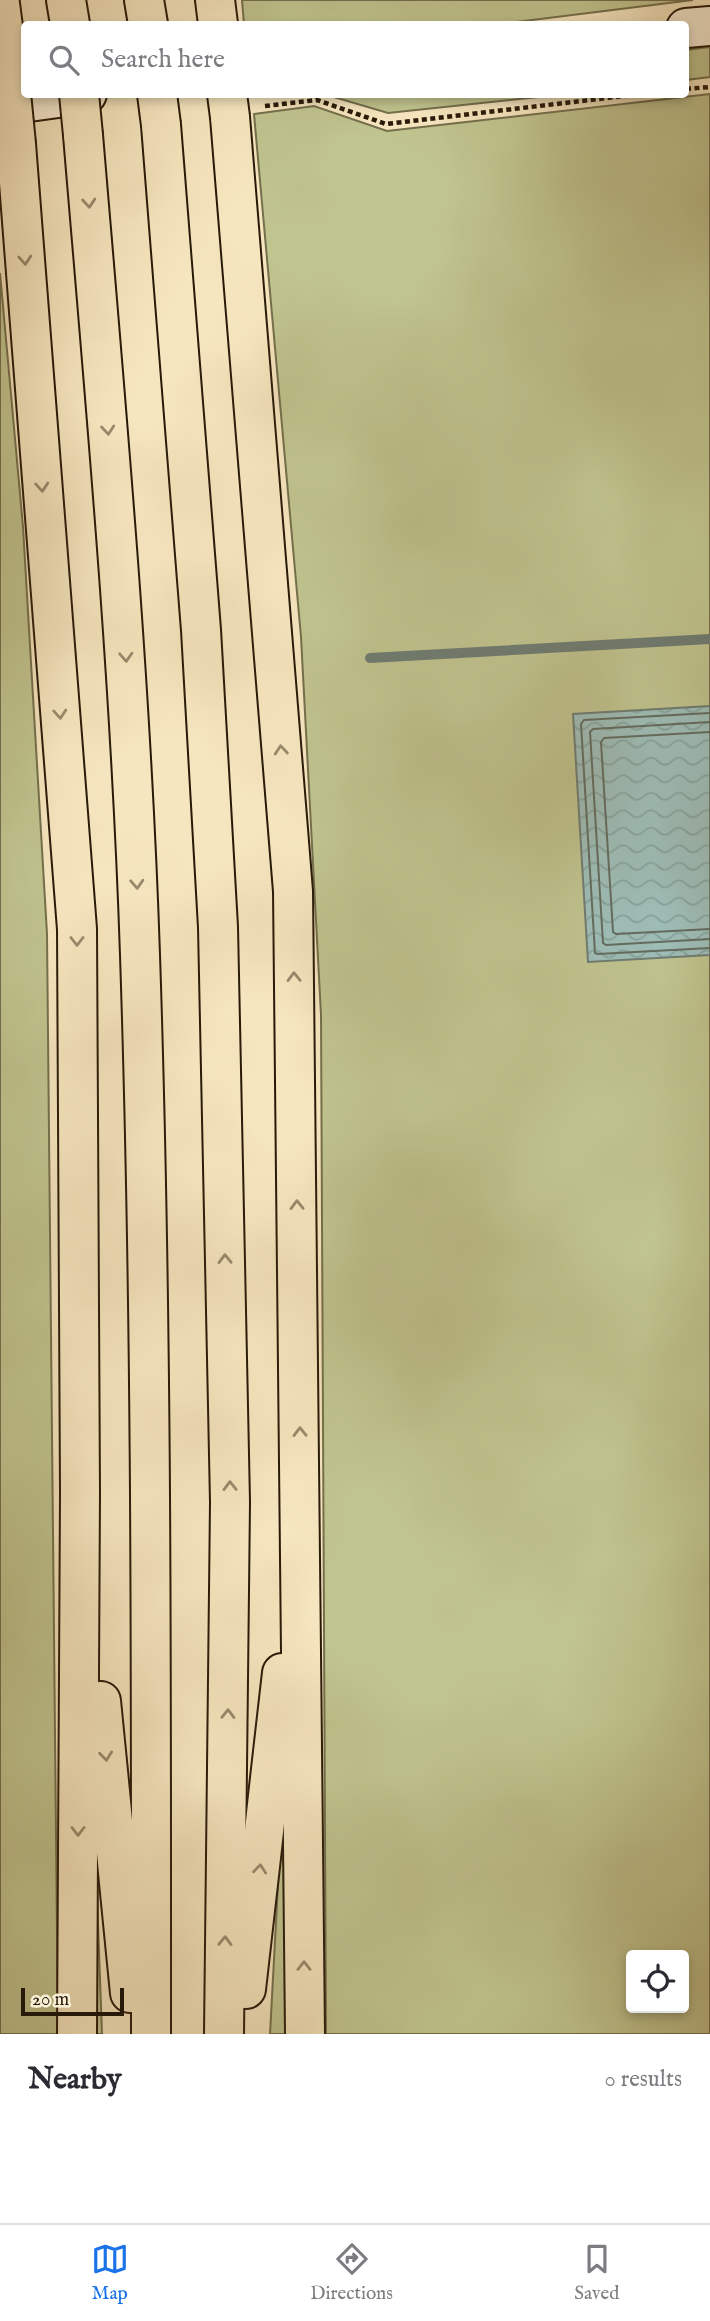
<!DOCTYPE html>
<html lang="en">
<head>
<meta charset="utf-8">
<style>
  body { margin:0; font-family:"IM FELL English",serif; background:#f2f2f3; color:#2b2b33 }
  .controls { position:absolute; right:21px; bottom:21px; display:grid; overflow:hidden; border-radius:7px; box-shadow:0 4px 10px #0003 }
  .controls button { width:63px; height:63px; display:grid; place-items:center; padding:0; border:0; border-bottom:2px solid #e1e1e2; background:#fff; color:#2b2b33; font:35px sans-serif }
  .scale { position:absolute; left:21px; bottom:18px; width:103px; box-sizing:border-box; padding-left:7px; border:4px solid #281a09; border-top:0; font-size:19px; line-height:24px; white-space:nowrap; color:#281a09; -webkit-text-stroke:5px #f9efd5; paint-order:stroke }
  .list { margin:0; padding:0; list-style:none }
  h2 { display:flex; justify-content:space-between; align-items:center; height:91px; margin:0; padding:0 28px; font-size:30px }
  h2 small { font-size:23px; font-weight:400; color:#7c7c81 }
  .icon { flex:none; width:38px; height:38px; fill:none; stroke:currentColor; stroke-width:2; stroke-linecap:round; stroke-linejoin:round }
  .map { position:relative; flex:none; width:710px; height:2034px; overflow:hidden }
  .search { position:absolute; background:#fff; box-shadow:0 4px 10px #0003; left:21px; right:21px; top:21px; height:77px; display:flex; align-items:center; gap:18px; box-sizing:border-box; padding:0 24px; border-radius:7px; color:#7c7c81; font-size:26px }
  .sheet { height:189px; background:#fff }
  nav { display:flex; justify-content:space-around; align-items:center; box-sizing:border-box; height:98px; border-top:2px solid #e1e1e2; background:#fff; font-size:19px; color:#7c7c81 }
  nav a { display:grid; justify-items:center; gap:4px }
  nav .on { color:#1a73e8 }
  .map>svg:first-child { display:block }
  .green { fill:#c0c48f; stroke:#746f4c; stroke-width:2; fill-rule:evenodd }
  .water { fill:url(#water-waves); stroke:#6f7c72; stroke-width:2 }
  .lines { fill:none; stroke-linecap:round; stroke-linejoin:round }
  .shore { stroke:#636c60; stroke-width:2 }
  .stream { stroke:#6f7c72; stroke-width:10 }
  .secondary-casing { stroke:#281a09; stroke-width:42 }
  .motorway-casing { stroke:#281a09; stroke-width:42 }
  .path { stroke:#281a09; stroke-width:4.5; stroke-dasharray:5 3.5; stroke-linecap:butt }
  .secondary { stroke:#f9efd5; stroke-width:38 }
  .motorway { stroke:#f6e6bf; stroke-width:38 }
  .motorway-bridge-casing { stroke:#281a09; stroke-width:42; stroke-linecap:butt }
  .motorway-bridge { stroke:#f6e6bf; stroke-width:38 }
  .oneway { stroke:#998a6d }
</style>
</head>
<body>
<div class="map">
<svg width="710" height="2034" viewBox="0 0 710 2034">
  <defs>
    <pattern id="water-waves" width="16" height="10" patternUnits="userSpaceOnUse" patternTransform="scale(1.75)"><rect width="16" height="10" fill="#9ebeb8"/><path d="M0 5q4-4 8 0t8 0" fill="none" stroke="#88a39d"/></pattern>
  </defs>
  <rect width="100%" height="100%" fill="#f6e6bf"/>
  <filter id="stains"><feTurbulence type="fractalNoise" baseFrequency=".00286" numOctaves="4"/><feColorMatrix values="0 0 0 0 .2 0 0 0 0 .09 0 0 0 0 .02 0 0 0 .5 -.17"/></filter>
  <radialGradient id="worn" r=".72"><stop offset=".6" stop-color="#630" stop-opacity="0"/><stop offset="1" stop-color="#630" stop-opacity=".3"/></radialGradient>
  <g class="green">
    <path d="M242,0H693L500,24H244Z"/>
    <path d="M710,47V77L686,80V50Z"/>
    <path d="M710,94V2034H326L321,1015L301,637L254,114L314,106L387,131ZM631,1955H684V2008H631Z"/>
    <path d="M327,95H557L388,113Z"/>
    <path d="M0,273L23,527L47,934L58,2034H0Z"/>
    <path d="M286,1736L288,2034H270Z"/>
    <path d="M95,1842L102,2034H95Z"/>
  </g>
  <path class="water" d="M710,706V955L588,962L573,714Z"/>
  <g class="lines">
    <g class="shore">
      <path d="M710,713L584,720L581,724L595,953L598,954L710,948"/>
      <path d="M710,722L593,729L590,732L603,943L606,945L710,939"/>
      <path d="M710,732L604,738L601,742L613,932L616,934L710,929"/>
    </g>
    <path class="stream" d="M370,658L710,639"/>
    <defs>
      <g id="secondary">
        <path d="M686,28L710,26"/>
        <path d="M0,106L87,94"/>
      </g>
      <g id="motorway">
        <path d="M66,0L70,24"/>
        <path d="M144,0L148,24"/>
        <path d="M215,0L218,24"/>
        <path d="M0,4L9,73"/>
        <path d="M230,117L293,891L305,2034"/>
        <path d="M161,125L201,630L218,927L230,1502L224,2034"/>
        <path d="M83,135C106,408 131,681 140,955C152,1314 151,1674 151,2034"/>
        <path d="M16,144L77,929L80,1493L77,2034"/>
        <path d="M101,1701L130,1993"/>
        <path d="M246,1989L282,1673"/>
      </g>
    </defs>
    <use href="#secondary" class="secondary-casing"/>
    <use href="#motorway" class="motorway-casing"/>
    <g class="path">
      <path d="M686,89L710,87"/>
      <path d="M265,106L317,100L386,124L641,94"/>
    </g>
    <use href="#secondary" class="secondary"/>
    <use href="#motorway" class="motorway"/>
    <defs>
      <g id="motorway-bridge">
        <path d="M9,73L16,144"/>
        <path d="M79,94L83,135"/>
        <path d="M157,94L161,125"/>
        <path d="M227,94L230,117"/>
      </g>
    </defs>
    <use href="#motorway-bridge" class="motorway-bridge-casing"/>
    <use href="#motorway-bridge" class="motorway-bridge"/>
  </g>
  <defs><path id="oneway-chevron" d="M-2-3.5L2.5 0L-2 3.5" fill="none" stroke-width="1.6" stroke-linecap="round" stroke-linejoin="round" transform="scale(1.75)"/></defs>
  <g class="oneway">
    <use href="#oneway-chevron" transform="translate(89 203) rotate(85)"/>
    <use href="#oneway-chevron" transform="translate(25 260) rotate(86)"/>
    <use href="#oneway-chevron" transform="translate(108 430) rotate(85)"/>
    <use href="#oneway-chevron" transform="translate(42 487) rotate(86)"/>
    <use href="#oneway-chevron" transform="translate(126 657) rotate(87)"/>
    <use href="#oneway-chevron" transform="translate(60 714) rotate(86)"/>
    <use href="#oneway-chevron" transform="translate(281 750) rotate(-95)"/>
    <use href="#oneway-chevron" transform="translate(137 884) rotate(87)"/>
    <use href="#oneway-chevron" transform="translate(77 941) rotate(90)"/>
    <use href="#oneway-chevron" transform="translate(294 977) rotate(-91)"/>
    <use href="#oneway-chevron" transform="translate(297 1205) rotate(-91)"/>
    <use href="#oneway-chevron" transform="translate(225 1259) rotate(-91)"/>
    <use href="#oneway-chevron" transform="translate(300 1432) rotate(-91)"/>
    <use href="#oneway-chevron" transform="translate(230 1486) rotate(-91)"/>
    <use href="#oneway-chevron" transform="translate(228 1714) rotate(-89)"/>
    <use href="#oneway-chevron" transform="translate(106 1756) rotate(84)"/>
    <use href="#oneway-chevron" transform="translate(78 1831) rotate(90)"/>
    <use href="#oneway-chevron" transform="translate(260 1869) rotate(-84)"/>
    <use href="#oneway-chevron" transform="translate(225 1941) rotate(-89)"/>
    <use href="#oneway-chevron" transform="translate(304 1966) rotate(-90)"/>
  </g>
  <rect width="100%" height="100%" filter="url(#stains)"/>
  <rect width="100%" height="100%" fill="url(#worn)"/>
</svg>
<div class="controls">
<button><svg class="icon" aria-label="locate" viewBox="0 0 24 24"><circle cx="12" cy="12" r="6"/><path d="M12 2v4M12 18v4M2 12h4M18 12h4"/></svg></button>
</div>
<div class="scale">20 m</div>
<div class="search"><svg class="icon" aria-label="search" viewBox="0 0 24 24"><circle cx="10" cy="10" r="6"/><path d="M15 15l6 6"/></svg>Search here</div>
</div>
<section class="sheet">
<h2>Nearby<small>0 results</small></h2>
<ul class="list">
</ul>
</section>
<nav>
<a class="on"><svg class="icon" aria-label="map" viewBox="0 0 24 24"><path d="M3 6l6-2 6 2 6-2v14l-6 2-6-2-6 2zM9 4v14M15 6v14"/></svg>Map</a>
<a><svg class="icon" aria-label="directions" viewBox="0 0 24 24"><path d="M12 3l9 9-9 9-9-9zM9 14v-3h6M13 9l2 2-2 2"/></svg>Directions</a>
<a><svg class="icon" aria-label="saved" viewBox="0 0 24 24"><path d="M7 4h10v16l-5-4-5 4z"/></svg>Saved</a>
</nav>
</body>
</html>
